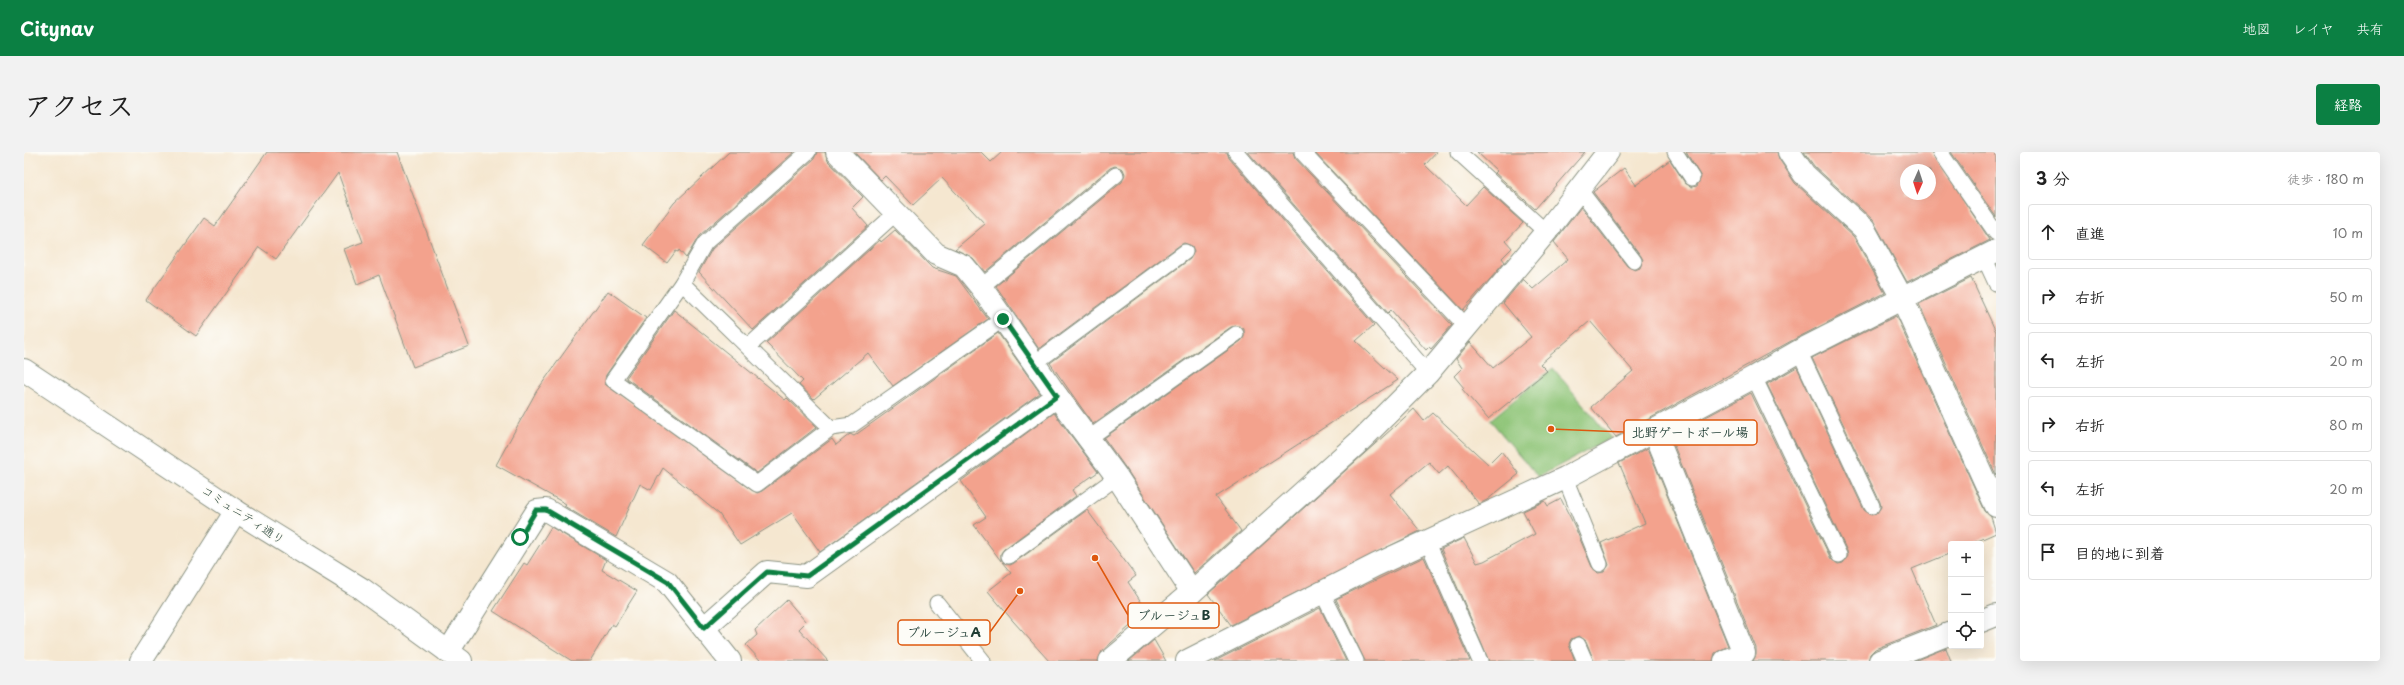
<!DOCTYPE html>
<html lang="ja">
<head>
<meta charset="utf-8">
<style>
  body { margin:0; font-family:"Playpen Sans","Klee One",sans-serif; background:#f2f2f2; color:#222 }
  .controls { position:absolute; right:12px; bottom:12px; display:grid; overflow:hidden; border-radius:4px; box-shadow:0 4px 16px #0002 }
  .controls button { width:36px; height:36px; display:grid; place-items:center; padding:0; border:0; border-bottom:1px solid #e0e0e0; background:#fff; color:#222; font:20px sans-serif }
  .compass { position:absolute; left:1876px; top:12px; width:36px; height:36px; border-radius:50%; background:#fff; box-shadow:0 4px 16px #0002; rotate:183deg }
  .stop { position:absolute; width:12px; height:12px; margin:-9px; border:3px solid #0b8043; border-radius:50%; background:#fff }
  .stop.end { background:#0b8043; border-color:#fff; box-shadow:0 1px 4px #0008 }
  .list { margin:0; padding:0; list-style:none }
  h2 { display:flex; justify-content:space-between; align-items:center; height:52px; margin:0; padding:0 16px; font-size:17px }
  h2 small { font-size:13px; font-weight:400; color:#767676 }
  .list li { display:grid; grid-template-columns:26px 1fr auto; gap:12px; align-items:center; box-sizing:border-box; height:56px; margin:0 8px 8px; padding:0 8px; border:1px solid #e0e0e0; border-radius:4px }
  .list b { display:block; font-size:15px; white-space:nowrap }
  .list em { font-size:13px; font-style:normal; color:#767676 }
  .icon { flex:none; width:22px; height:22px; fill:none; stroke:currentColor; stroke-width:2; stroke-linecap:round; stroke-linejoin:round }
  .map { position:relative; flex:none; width:1972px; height:509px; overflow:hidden; border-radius:4px }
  header { display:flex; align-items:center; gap:24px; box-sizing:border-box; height:56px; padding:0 20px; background:#0b8043; color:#fff }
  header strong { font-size:19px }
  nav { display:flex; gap:22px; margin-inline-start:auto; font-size:14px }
  .intro { display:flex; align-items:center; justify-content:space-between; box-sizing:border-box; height:96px; padding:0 24px }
  h1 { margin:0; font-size:28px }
  .button { padding:10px 18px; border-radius:4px; background:#0b8043; color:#fff; font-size:14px; font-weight:700 }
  main { display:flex; gap:24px; padding:0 24px }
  aside { flex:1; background:#fff; border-radius:4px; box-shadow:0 4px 16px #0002 }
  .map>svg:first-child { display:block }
  .green { fill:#8fc578; stroke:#578156 }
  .building { fill:#f3a28d; fill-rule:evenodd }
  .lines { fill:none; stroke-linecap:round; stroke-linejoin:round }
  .lane-casing { stroke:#8a9282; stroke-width:17 }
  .street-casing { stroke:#8a9282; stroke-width:24 }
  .secondary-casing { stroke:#8a9282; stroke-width:24 }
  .lane { stroke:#fff; stroke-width:15 }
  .street { stroke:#fff; stroke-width:22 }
  .secondary { stroke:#fff; stroke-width:22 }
  .route { stroke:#0b8043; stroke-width:5 }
  .labels { text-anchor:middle; stroke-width:3; stroke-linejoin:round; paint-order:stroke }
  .street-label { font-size:12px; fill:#1f3d34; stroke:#fdfcf7 }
  .leader { fill:none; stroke:#de580e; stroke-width:1.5 }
  .callout-dot { fill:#de580e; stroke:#fdfcf7; stroke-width:1.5 }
  .callout { fill:#fdfcf7; stroke:#de580e; stroke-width:1.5 }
  .callout-label { font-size:13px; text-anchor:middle; font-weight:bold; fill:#1f3d34 }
</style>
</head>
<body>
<header>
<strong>Citynav</strong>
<nav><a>地図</a><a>レイヤ</a><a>共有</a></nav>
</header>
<div class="intro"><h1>アクセス</h1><a class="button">経路</a></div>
<main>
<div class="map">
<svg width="1972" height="509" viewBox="0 0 1972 509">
  <rect width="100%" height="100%" fill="#fdfcf7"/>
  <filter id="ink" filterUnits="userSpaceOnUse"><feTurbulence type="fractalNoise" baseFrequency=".025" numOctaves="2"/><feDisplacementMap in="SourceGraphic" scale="8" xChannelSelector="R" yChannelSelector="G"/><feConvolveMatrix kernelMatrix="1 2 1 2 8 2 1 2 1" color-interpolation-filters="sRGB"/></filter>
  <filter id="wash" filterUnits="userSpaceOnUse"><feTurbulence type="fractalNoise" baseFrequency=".012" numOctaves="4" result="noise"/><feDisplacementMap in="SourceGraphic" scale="16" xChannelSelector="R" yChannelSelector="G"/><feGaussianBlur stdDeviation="0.9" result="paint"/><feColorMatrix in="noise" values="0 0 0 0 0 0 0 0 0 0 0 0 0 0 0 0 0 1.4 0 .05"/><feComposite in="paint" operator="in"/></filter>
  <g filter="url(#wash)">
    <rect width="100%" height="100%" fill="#f5e7d0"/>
    <path class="green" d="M1529,216L1587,286L1514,325L1466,268Z"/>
    <g id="blocks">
      <g class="building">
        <path d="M243,0H373L445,194L389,215L355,123L333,132L320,97L339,90L314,21L252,107L235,95L172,184L122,148L180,66L191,74Z"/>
        <path d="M705,0H770L675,84L662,106L655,98L654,100L652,99L643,111L619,93L650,51Z"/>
        <path d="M793,0H801L804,9L839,45L828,56L844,74L729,178L675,120L688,97L790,7Z"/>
        <path d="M830,0H957L967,10L978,0H1203L1205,6L1350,173L1332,189L1374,228L1192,345L1217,379L1170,421L1103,318L1080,286L1217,189L1220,185V177L1215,174L1207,175L1069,272L1026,211L1166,107L1170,99L1168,94L1160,91L1156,93L1015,197L972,134L1098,30L1101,22L1099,17L1091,14L1086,16L961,120L949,106L931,97L961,72L918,26L889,53L861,24L857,28Z"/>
        <path d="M1224,0H1269L1271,6L1428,173L1407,197L1405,195L1402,198L1367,158L1364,161Z"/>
        <path d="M1290,0H1413L1401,13L1442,53L1459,35L1499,71L1482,89L1488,96L1478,106L1481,110L1439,158Z"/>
        <path d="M1453,0H1561L1511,57L1471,21L1473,19Z"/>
        <path d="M1662,0H1753L1755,7L1771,31L1830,85L1861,141L1769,188L1592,285L1567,255L1609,219L1566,169L1516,212L1523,219L1464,267L1438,237L1440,236L1430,224L1438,216L1432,207L1446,190L1469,216L1507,185L1479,151L1499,127L1509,137L1544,107L1530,90L1557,55L1603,114L1611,118L1616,116L1619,108L1617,104L1569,40L1600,16L1612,33L1646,8L1661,31L1668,35L1673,34L1677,25Z"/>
        <path d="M1780,0H1907L1966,88L1883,130L1849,68L1790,14ZM1882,18H1906V42H1882Z"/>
        <path d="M1927,0H1972V65Z"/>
        <path d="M871,78L908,116L932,124L964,167L869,234L844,201L790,247L775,233L779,229L742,191L856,88L857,90Z"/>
        <path d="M1947,126L1972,180V323L1895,152Z"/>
        <path d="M584,139L622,166L582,223L581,232L733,341L738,339L808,287L812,293L826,282L830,284L974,181L1016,241L796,400L768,361L716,393L695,362L639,316L627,338L616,332L592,385L540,354L542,352L472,313L512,240Z"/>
        <path d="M650,158L761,248L763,246L793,275L733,321L602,226Z"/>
        <path d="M1872,164L1961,359L1967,365L1972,381L1947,392H1927V401L1888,417L1912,473L1851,497L1846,502L1844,509H1729L1732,503V496L1646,284L1727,241L1807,407L1814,412L1819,411L1824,404L1823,399L1743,232L1773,215L1840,358L1847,363L1852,362L1857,355L1856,350L1788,206Z"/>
        <path d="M1390,257L1400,269L1409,261L1464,312L1477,299L1495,322L1463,348L1455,352L1424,314L1415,322L1405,310L1366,342L1396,379L1207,473L1184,442Z"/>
        <path d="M1030,261L1074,320L1048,338L1052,344L980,397L977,401V409L950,373L962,365L937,329Z"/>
        <path d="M1624,296L1704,494L1691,501L1689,509H1570L1562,489L1555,484L1547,487L1545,492L1551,509H1465L1417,397L1440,386L1453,411L1460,409L1511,382L1499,359L1521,349L1524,354L1537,347L1550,373L1568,415L1574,421L1580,420L1585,413L1577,391L1621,371L1595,311Z"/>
        <path d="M1063,358L1112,424L1104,430L1123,459L1078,499L1074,509H1025L989,469L964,439L987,421L978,410L986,413L990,411Z"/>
        <path d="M527,375L582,408L578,418L613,439L591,474L588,472L566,509H548L469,459L500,411L503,413Z"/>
        <path d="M1400,405L1446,509H1341L1312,447Z"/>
        <path d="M763,448L782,470L775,477L804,509H737L722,493L733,483L731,478Z"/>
        <path d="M1296,456L1322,509H1191Z"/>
        <path d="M1130,488L1142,509H1105Z"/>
        <path d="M1922,496L1927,509H1890Z"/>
      </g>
    </g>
  </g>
  <g filter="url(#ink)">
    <use href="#blocks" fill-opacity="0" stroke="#8a9282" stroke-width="1"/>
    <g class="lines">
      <defs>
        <g id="lane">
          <path d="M784,0L681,91L658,131L589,228L733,332L807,276L828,273L979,167"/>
          <path d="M1212,0L1404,221"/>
          <path d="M1278,0L1443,175"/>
          <path d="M1434,0L1522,80"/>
          <path d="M1651,0L1668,26"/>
          <path d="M1916,0L1972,81"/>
          <path d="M1555,37L1610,109"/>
          <path d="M1960,105L1972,131"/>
          <path d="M658,131L807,276"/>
          <path d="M957,135L1092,23"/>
          <path d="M725,194L872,61"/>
          <path d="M1775,199L1848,354"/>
          <path d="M1011,211L1161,100"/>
          <path d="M1730,225L1815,403"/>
          <path d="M1065,286L1212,182"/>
          <path d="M1541,326L1576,412"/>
          <path d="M1404,391L1456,509"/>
          <path d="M985,404L1093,325"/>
          <path d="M1298,440L1332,509"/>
          <path d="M913,451L959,509"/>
          <path d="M1554,493L1561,509"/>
        </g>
        <g id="street">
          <path d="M813,0L912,102L940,114L957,135L1033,244L1093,325L1168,440"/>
          <path d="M1765,0L1780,22L1840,77L1878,146L1972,354"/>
          <path d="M1630,278L1720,501L1701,509"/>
          <path d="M1957,469L1972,463"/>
          <path d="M680,476L743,420L783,424L1033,244"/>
          <path d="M424,500L513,359L522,358L643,430L706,509"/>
          <path d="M1086,509L1168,440L1336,289L1404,221L1522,80L1584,0"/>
          <path d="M1163,509L1352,413L1541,326L1730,225L1775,199L1972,99"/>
          <path d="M1856,509L1927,481"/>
        </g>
        <g id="secondary">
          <path d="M0,218L212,359L338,437L437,509"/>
          <path d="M117,509L212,359"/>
        </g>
      </defs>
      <use href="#lane" class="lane-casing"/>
      <use href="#street" class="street-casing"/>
      <use href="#secondary" class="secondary-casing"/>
      <use href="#lane" class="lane"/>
      <use href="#street" class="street"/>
      <use href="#secondary" class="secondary"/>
    </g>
  </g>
  <g class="lines" filter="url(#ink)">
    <path class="route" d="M496,385L512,358H522L644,430L680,476L743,420L783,424L1033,244L979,167"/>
  </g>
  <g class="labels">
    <g class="street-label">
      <text transform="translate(219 363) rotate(33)" y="4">コミュニティ通り</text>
    </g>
  </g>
  <path class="leader" d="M1527 277L1600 280M1071 406L1104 463M996 439L966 480"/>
  <g class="callout-dot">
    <circle cx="1527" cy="277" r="4"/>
    <circle cx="1071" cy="406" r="4"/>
    <circle cx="996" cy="439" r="4"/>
  </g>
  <g class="callout">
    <rect x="1600" y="268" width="133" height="25" rx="4"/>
    <rect x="1104" y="451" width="91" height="25" rx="4"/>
    <rect x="874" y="468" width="92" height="25" rx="4"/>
  </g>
  <g class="callout-label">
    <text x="1666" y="285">北野ゲートボール場</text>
    <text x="1150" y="468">ブルージュB</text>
    <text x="920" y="485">ブルージュA</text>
  </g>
</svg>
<div class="controls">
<button>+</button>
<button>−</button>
<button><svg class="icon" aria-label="locate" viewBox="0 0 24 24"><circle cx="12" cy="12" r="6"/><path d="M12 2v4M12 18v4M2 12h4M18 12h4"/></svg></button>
</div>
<svg class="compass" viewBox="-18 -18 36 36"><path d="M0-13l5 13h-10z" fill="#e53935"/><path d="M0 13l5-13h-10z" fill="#767676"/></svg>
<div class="stop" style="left:496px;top:385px"></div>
<div class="stop end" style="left:979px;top:167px"></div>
</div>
<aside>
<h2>3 分<small>徒歩 · 180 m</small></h2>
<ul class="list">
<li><svg class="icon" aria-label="ahead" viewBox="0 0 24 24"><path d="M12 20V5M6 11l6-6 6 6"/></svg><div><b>直進</b></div><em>10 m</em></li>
<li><svg class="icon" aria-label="right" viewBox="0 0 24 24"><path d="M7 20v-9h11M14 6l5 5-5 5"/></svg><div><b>右折</b></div><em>50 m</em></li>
<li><svg class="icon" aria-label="left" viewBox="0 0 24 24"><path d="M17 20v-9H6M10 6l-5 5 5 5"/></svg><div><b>左折</b></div><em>20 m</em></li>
<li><svg class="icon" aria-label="right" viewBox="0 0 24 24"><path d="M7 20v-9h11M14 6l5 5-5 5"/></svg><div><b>右折</b></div><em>80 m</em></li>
<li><svg class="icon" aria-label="left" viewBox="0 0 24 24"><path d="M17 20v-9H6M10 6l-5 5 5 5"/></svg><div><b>左折</b></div><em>20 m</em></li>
<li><svg class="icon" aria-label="arrive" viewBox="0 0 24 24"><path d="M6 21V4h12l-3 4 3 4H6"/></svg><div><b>目的地に到着</b></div></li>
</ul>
</aside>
</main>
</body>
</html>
